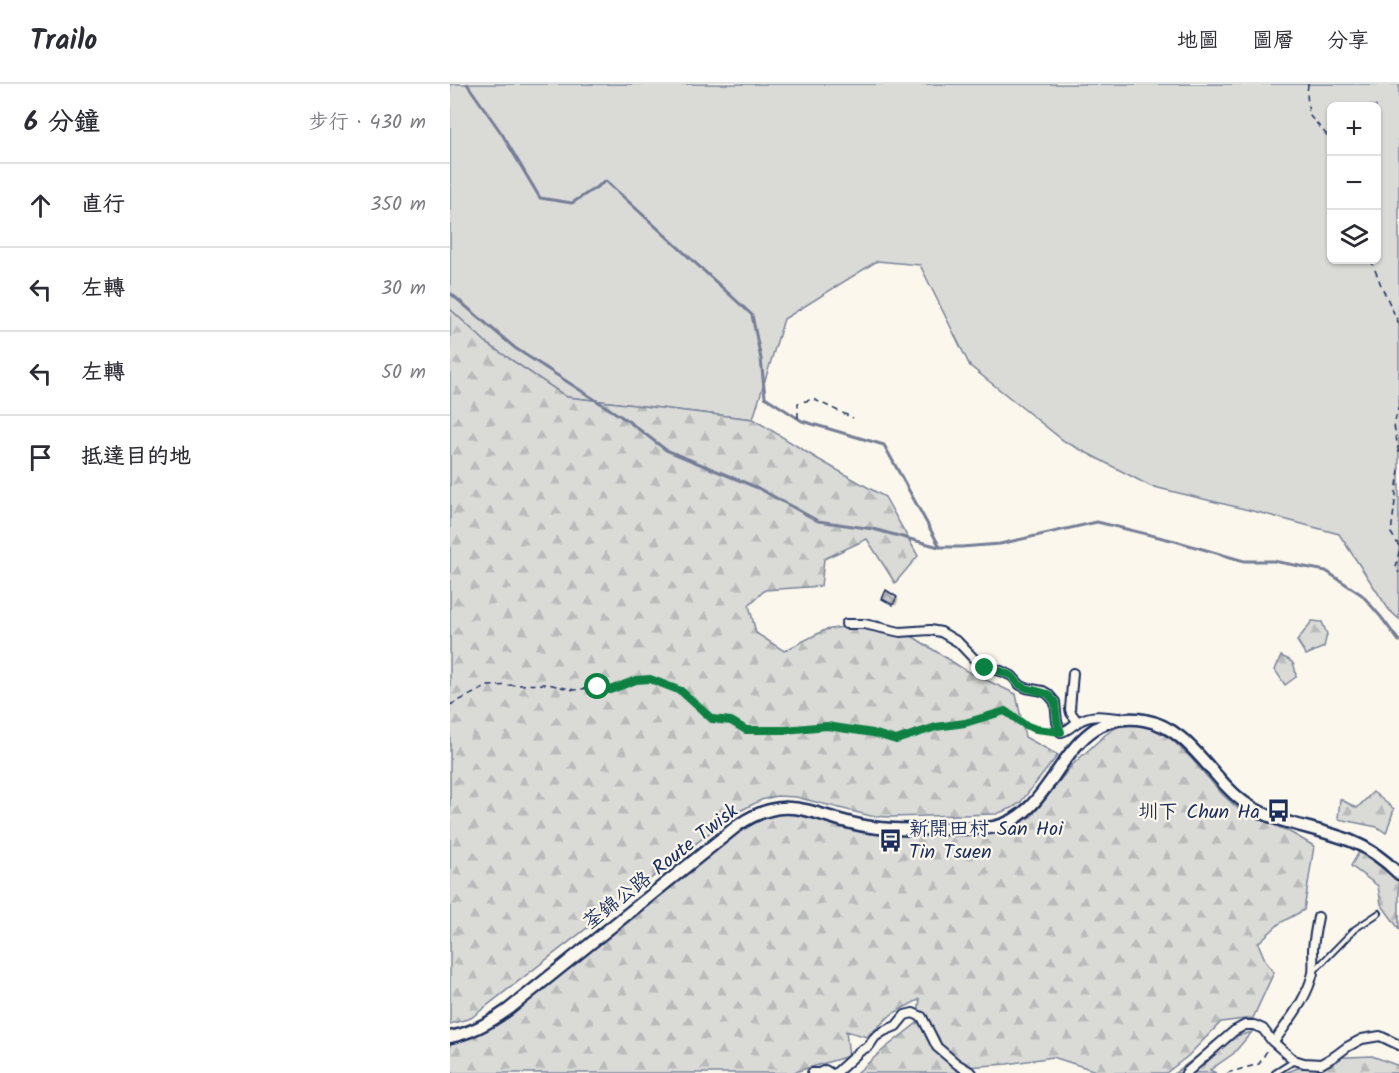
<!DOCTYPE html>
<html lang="zh-TW">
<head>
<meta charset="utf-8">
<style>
  body { margin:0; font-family:Kalam,"LXGW WenKai TC",sans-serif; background:#f2f2f3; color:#2b2b33 }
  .controls { position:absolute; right:18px; top:18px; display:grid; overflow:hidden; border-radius:9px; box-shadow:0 2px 4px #0004 }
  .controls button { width:54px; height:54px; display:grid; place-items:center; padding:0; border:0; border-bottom:2px solid #e1e1e2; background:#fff; color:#2b2b33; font:30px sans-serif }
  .stop { position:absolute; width:18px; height:18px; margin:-14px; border:4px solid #0b8043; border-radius:50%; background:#fff }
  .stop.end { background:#0b8043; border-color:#fff; box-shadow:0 2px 6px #0008 }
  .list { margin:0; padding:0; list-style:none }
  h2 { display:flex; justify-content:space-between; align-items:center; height:78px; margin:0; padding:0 24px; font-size:26px }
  h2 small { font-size:20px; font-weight:400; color:#7c7c81 }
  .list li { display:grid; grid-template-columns:39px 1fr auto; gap:18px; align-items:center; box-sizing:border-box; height:84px; padding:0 24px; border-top:2px solid #e1e1e2 }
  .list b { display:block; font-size:22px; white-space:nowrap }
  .list em { font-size:20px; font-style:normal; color:#7c7c81 }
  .icon { flex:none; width:33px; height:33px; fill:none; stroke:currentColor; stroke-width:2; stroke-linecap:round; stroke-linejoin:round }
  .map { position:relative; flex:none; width:949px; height:989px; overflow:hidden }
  header { display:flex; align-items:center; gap:36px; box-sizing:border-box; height:84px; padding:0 30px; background:#fff; border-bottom:2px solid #e1e1e2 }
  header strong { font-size:28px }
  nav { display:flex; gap:33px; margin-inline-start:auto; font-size:21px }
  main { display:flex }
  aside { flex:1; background:#fff }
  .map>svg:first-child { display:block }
  .green { fill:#dadad7; stroke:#7a849a; stroke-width:1.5; fill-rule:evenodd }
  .forest { fill:url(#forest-firs); stroke:#7a849a; stroke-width:1.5 }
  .shadow { fill:#0003 }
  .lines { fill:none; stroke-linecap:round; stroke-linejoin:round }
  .stream { stroke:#747e96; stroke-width:3 }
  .building { fill:url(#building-cross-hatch); stroke:#1b2f5e; stroke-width:1.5 }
  .service-casing { stroke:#1b2f5e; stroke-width:8 }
  .minor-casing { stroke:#1b2f5e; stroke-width:12 }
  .secondary-casing { stroke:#1b2f5e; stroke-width:15 }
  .path { stroke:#1b2f5e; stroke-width:1.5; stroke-dasharray:6 4.5; stroke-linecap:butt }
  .service { stroke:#fbf7ec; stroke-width:4 }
  .minor { stroke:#fbf7ec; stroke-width:8 }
  .secondary { stroke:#fbf7ec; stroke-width:10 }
  .route { stroke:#0b8043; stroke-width:8 }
  .labels { text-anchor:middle; stroke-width:4.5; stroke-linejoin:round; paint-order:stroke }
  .poi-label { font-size:20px; fill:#1b2f5e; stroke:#fbf7ec; text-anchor:end }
  .street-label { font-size:20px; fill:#1b2f5e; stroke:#fbf7ec }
</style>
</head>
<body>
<header>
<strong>Trailo</strong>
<nav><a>地圖</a><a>圖層</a><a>分享</a></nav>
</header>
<main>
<aside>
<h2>6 分鐘<small>步行 · 430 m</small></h2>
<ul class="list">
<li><svg class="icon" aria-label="ahead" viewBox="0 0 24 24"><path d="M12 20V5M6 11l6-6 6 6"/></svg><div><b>直行</b></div><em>350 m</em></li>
<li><svg class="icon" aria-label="left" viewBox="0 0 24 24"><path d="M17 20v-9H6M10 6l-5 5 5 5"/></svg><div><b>左轉</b></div><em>30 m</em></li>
<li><svg class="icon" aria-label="left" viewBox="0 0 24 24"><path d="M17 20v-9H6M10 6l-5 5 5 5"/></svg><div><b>左轉</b></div><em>50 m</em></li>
<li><svg class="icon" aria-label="arrive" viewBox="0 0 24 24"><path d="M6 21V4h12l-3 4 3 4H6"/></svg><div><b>抵達目的地</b></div></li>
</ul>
</aside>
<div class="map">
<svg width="949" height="989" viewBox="0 0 949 989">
  <defs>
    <pattern id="forest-firs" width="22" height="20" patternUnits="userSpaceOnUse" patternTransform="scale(1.5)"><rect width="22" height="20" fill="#dadad7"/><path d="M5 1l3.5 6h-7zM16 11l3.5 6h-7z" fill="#babbbb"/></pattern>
    <pattern id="building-cross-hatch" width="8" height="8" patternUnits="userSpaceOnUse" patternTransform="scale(1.5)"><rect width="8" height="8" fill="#c3c5c9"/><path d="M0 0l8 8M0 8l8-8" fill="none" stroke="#9ea0a6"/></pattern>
  </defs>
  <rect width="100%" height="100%" fill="#fbf7ec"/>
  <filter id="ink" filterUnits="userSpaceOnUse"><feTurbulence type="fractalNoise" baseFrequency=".0167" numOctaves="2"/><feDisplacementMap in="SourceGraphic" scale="12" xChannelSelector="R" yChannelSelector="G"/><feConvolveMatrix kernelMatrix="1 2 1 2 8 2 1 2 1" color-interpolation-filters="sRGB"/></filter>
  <g filter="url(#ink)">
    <path class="green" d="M0,0H949V535L939,526L889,450L815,430L700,402L614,357L520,282L470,181L427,177L334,235L303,335L117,313L39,261L0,225ZM882,22H926V176H882Z"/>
    <g class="forest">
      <path d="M0,225L39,261L117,313L303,335L366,374L435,413L468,472L445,499L417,455L374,475L371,502L315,506L299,521L306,549L334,567L375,546L428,537L465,554L515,586L566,610L575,653L608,671L570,719L562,724L546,730L441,733L421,732L346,713L327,712L311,716L284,730L21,934L0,940Z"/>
      <path d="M862,537L872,538L877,550L874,563L856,571L847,557Z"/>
      <path d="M831,572C844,577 845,580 846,593L835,601L825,586Z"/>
      <path d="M685,636L719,653L741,674L773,711L792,728L838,747L864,762L854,826L830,839L808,859L816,878L824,888L803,934L771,938L738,972L716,989H652L603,973L557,980L517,983L509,989H407L434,965L467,939L470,915L442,930L417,953L396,947L399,972L348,987L345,989H0V957L43,939L293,745L317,732L329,729L343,730L419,749L441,750L549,746L570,739L582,732L622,681L655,651L670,641Z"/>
      <path d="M923,708L944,725L936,749L927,743L888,735L890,715L907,724Z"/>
      <path d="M909,768L928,778L949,797V845L931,820L928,802L901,782Z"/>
      <path d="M802,948L783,970L760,986L766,989H725L753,968L763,958Z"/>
      <path d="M922,972L949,982V989H835L874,974Z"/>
    </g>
    <path class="shadow" d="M447,514L449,516L446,522L433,515Z"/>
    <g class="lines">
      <g class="stream">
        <path d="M17,0L52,50L90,114L122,119L156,97L302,231L311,275L315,313L352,337L434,361L490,463H511L550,460L647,438L725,457L794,477H823L876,487L912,511L931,533L949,557"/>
        <path d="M0,209L65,264L178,337L216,366L308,404L368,437L423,445L489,463"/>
      </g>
    </g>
    <path class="building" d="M436,506L447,513L443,521L432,515Z"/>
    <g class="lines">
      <defs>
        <g id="service">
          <path d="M864,887L905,845L929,829"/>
          <path d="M825,989L844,977"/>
        </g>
        <g id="minor">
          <path d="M396,540H414L450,548L480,546L491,548L508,558L528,579L535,584L551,587L562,592L570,601L576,604L593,607L598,610L605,618L607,638L611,648C618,647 621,642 628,638C641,630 653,632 668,634"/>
          <path d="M623,589L620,625L621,629L628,638"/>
          <path d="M824,958C839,936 857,915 863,889C864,881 863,873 863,865C864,854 866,843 868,833"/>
          <path d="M362,989H369L375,986L380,989"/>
          <path d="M386,989L410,967L419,962L425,953L434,947L446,942L455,931L463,929L472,933L487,963L507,980L522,989"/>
          <path d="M736,989L784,947L795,941H804L813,945L822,957L844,976L854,979L871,980L885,972L897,963L912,955L930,952L949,961"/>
        </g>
        <path id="secondary" d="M0,953C22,949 41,938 59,925L287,742C341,704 367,736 421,743C445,747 470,745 494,745C510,744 527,746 544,743C610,730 611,622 694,636C741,644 761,696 798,721C829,741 867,743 901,757C919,764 935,776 949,790"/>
      </defs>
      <use href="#service" class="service-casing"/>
      <use href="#minor" class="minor-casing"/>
      <use href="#secondary" class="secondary-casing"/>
      <g class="path">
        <path d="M858,0L857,10L859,31L876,50L882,62"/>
        <path d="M921,176L931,201L949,240"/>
        <path d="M949,321L944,341L949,370"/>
        <path d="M348,334V319L363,315L403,334"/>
        <path d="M949,386L941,449L949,462"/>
        <path d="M949,467L946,484L949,489"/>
        <path d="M0,621L38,602L98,600L124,606L148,603L160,606L186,596L200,595L231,607L262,635L281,637L296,646H335L377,642L423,649L446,656L486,643L515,639L555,627C574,640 578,644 601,646"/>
        <path d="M777,989L809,980L818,965"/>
      </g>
      <use href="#service" class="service"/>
      <use href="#minor" class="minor"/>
      <use href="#secondary" class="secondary"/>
    </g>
  </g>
  <g class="lines" filter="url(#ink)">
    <path class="route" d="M148,603L160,606L186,596L200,595L231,607L262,635L281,637L296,646H335L377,642L423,649L446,656L486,643L515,639L555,627L575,641L586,645L611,648L607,638L605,618L598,610L576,604L570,601L562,592L550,587L535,584"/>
  </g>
  <defs>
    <symbol id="bus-bare" viewBox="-9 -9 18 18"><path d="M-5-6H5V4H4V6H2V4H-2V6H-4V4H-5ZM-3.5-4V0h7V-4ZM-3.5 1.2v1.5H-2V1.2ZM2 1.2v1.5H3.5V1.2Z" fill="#1b2f5e" stroke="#fbf7ec" stroke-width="2.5" paint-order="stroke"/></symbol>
  </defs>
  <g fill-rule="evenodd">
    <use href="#bus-bare" x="812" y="710" width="33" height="33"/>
    <use href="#bus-bare" x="424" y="740" width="33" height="33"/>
  </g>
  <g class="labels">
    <g class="poi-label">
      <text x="810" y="734">圳下 Chun Ha</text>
      <text x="459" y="751" text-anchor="start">新開田村 San Hoi<tspan x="459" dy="23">Tin Tsuen</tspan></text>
    </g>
    <g class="street-label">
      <text transform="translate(210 782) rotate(-38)" y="7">荃錦公路 Route Twisk</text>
    </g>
  </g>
</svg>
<div class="controls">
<button>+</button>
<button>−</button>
<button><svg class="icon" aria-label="layers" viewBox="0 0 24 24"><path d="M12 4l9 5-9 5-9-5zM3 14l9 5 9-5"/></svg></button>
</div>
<div class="stop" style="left:148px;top:603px"></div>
<div class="stop end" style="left:535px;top:584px"></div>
</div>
</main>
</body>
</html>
